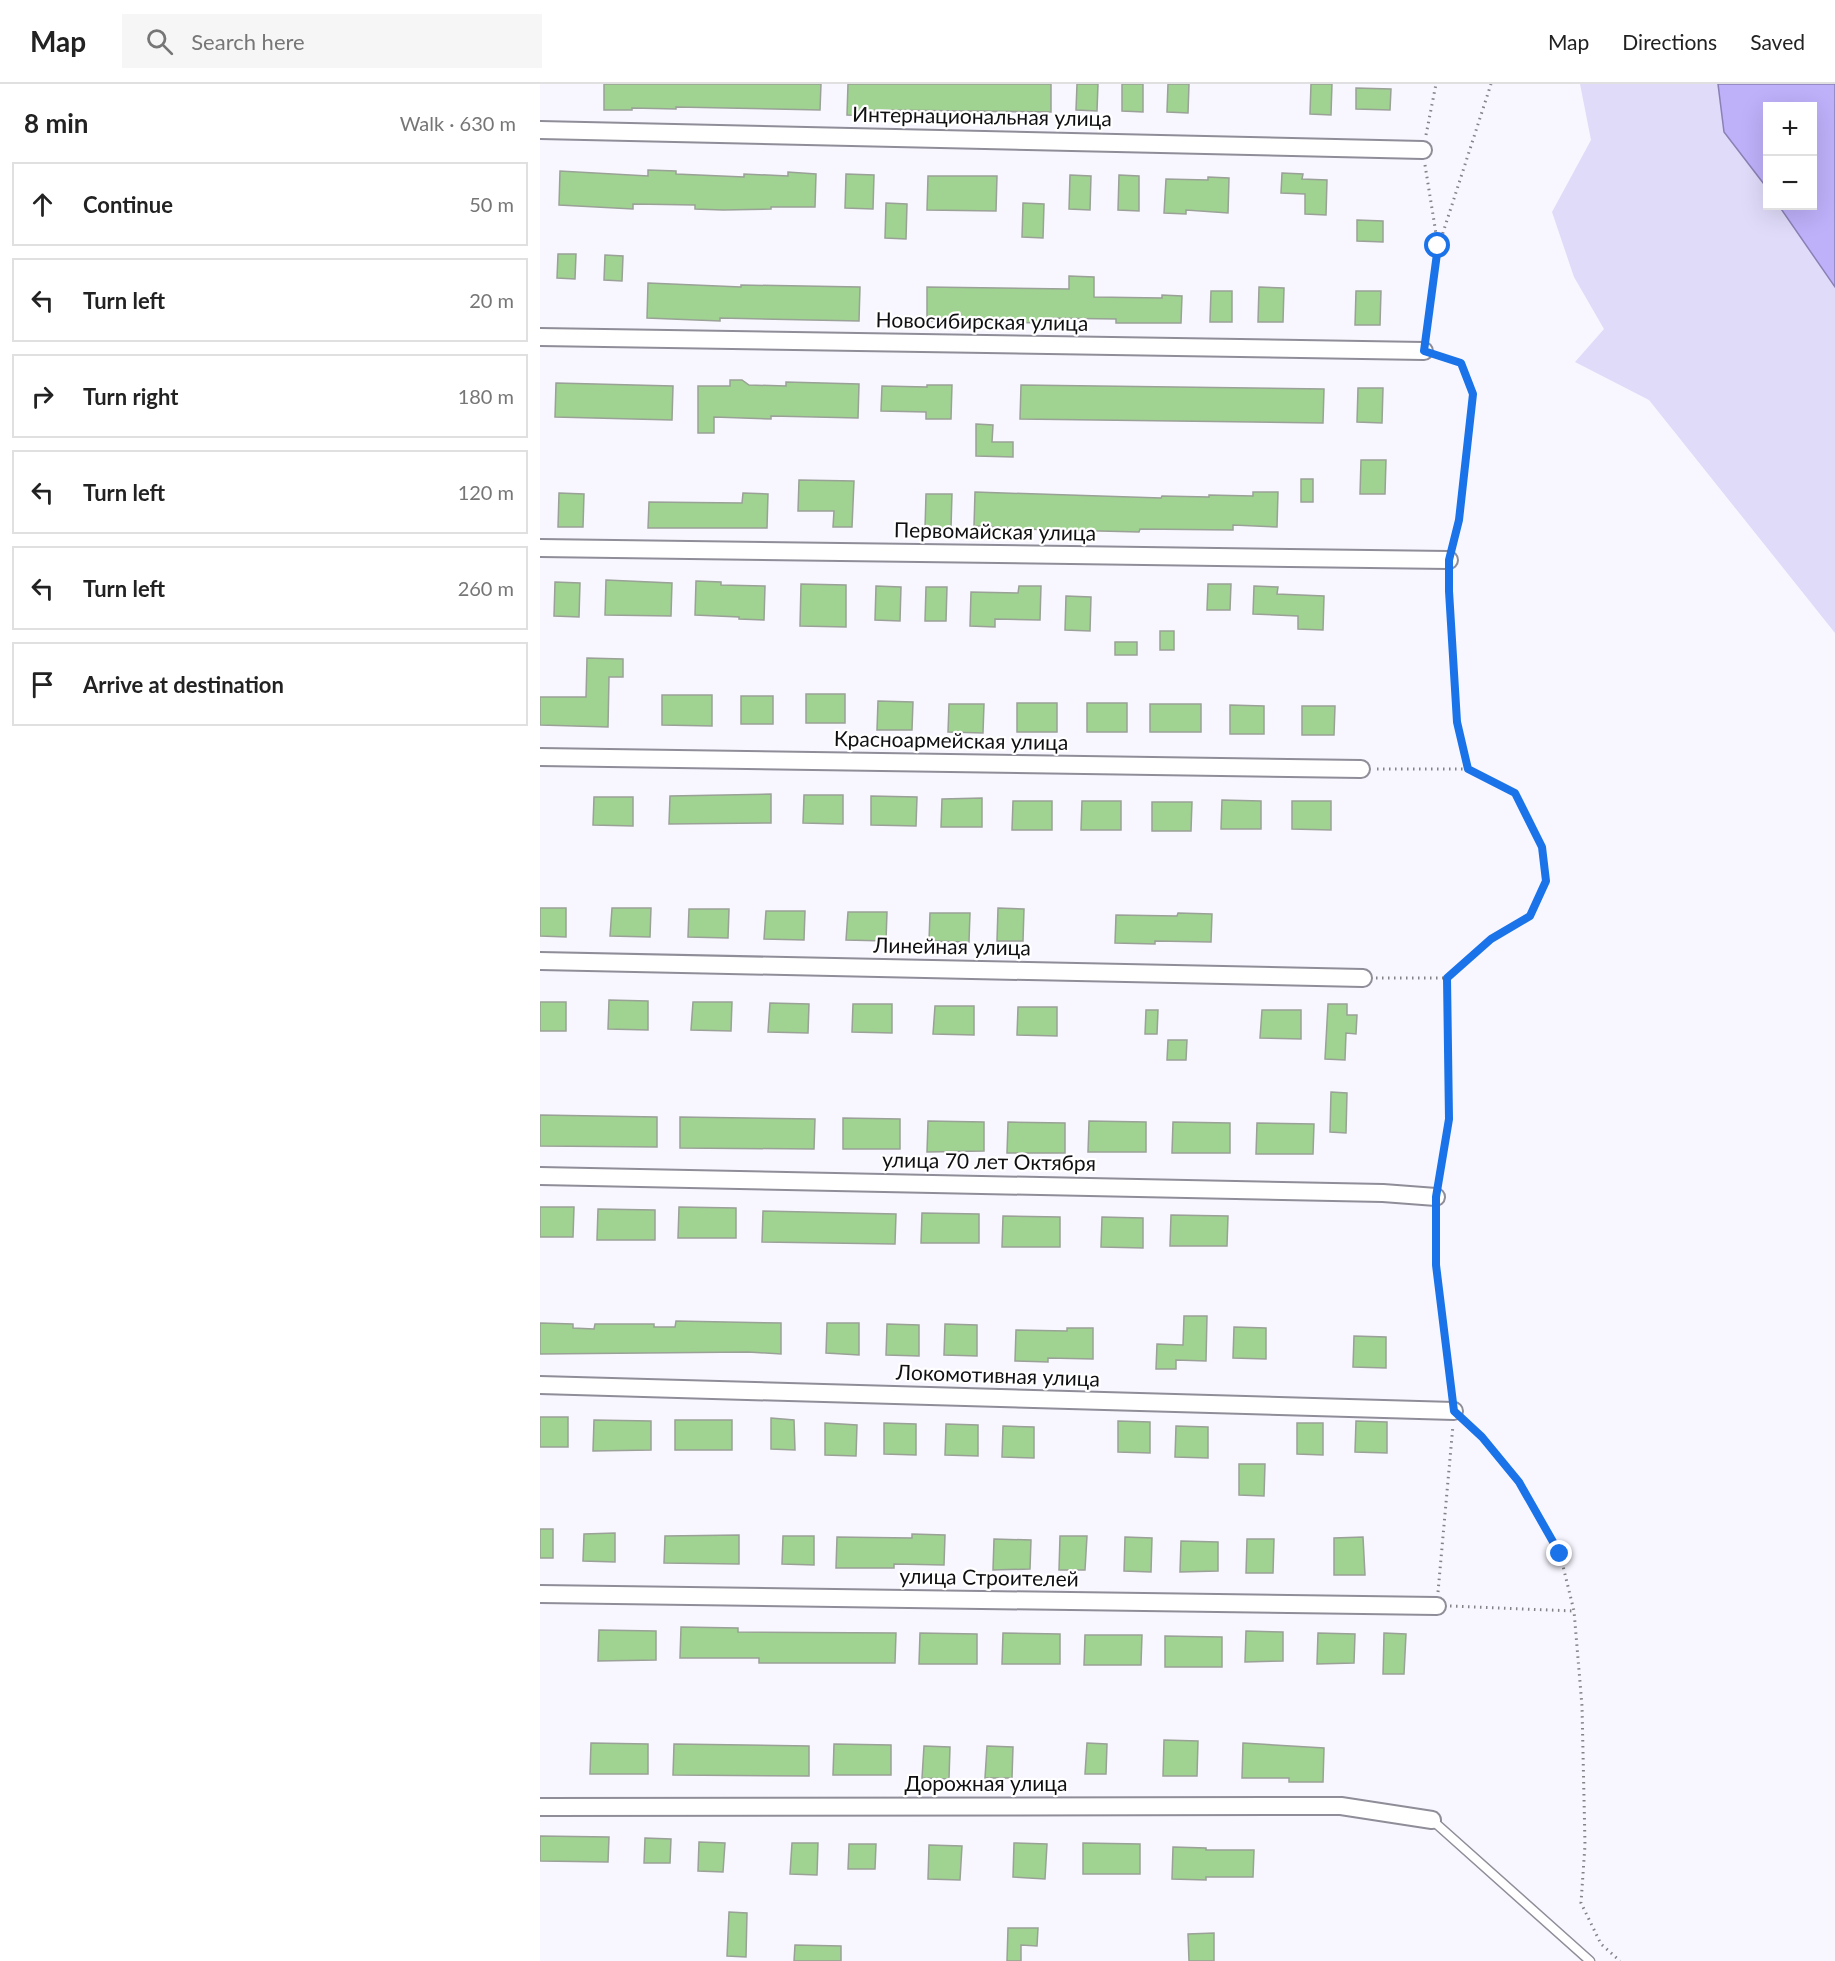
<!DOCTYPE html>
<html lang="en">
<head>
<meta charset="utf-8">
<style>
  body { margin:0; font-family:Lato,sans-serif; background:#f6f6f6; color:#222 }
  .controls { position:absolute; right:18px; top:18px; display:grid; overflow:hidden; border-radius:0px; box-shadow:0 6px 24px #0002 }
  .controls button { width:54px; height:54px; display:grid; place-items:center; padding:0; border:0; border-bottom:2px solid #e0e0e0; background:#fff; color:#222; font:30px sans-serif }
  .stop { position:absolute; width:18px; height:18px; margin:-14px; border:4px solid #1a73e8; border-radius:50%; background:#fff }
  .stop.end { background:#1a73e8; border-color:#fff; box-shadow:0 2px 6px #0008 }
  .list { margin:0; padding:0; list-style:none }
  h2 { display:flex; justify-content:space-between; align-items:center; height:78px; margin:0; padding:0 24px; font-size:26px }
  h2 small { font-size:20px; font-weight:400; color:#767676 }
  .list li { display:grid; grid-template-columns:39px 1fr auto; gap:18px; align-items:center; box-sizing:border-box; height:84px; margin:0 12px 12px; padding:0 12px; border:2px solid #e0e0e0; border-radius:0px }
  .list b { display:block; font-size:22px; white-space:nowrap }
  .list em { font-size:20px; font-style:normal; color:#767676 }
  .icon { flex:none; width:33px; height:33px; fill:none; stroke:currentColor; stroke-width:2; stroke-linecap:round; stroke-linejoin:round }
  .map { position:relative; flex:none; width:1295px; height:1877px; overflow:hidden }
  header { display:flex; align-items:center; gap:36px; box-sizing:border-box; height:84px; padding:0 30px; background:#fff; border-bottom:2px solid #e0e0e0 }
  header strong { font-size:28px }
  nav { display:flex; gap:33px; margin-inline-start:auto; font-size:21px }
  .search { width:420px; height:54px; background:#f6f6f6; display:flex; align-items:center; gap:15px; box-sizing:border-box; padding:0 21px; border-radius:0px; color:#767676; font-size:22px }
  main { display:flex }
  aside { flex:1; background:#fff }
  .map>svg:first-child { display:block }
  .green { fill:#dfdbf9 }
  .water { fill:#beb0f9; stroke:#8a80b4; stroke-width:1.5 }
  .building { fill:#a0d291; stroke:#9aa197; stroke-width:1.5 }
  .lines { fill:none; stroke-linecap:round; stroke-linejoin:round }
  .lane-casing { stroke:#8f8d98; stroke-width:11 }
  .street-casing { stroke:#8f8d98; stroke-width:20 }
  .path { stroke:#828287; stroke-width:3; stroke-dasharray:1.5 4.5; stroke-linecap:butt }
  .lane { stroke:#fff; stroke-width:8 }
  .street { stroke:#fff; stroke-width:16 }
  .route { stroke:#1a73e8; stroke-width:8 }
  .labels { text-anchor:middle; stroke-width:4.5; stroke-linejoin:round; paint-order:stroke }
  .street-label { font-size:21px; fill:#101013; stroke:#fff }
</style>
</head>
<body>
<header>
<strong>Map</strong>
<div class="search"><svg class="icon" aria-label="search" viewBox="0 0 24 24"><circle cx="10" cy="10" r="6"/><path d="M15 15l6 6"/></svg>Search here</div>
<nav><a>Map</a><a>Directions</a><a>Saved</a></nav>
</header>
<main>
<aside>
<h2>8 min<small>Walk · 630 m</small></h2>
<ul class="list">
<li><svg class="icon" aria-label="ahead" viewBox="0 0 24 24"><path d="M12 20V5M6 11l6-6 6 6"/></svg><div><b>Continue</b></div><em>50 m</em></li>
<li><svg class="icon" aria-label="left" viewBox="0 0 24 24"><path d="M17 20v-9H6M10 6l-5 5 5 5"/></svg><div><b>Turn left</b></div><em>20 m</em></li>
<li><svg class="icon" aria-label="right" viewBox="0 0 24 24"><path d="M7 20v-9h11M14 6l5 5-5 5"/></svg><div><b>Turn right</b></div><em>180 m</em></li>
<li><svg class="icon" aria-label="left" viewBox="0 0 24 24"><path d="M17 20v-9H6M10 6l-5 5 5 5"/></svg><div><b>Turn left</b></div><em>120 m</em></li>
<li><svg class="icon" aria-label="left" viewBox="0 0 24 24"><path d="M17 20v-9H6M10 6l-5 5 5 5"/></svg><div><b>Turn left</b></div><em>260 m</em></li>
<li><svg class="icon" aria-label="arrive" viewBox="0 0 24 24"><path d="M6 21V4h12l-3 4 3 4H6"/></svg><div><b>Arrive at destination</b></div></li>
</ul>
</aside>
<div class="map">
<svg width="1295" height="1877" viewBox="0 0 1295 1877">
  <rect width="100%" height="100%" fill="#f8f7ff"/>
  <path class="green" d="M1040,0H1178L1184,48L1227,104L1228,122H1239L1295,203V549L1109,316L1035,278L1064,245L1034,193L1012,128L1051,56Z"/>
  <path class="water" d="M1178,0H1295V203L1239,122H1272V22H1228L1227,104L1184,48Z"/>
  <g class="building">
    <path d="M64,0H281L280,26L136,23V25L92,24V26H64Z"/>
    <path d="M308,0H511V28L335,26V32L307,31Z"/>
    <path d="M537,0H558L557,27L536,26Z"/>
    <path d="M582,0H603V28L582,27Z"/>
    <path d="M628,0H649L648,29L627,28Z"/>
    <path d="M771,0H792L791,31L770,30Z"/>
    <path d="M816,4L851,5L850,26L816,25Z"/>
    <path d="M108,86L136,87V90L204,93V90L248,92V88L276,90L275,123H231V125L183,126L155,125V121L93,120V125L19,121L20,87L108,92Z"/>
    <path d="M742,89L763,90L762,95L787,96L786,131L765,130V110L741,109Z"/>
    <path d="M306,90L334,91L333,125L305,124Z"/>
    <path d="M530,91L551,92L550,126L529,125Z"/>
    <path d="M579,91L599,92V127L578,126Z"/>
    <path d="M388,92H457L456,127L387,126Z"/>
    <path d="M668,93L689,94L688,129L646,126V130L624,129L626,95L668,96Z"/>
    <path d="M346,119L367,120L366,155L345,154Z"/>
    <path d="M483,119L504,120L503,154L482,153Z"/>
    <path d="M817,136L843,137V158L817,157Z"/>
    <path d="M18,170H36L35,195L17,194Z"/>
    <path d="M65,171L83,172L82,197L64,196Z"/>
    <path d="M529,192L554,193V213L622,214V211L642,212L641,239H576V235L505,234V239L387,237V203L529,205Z"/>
    <path d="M108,199L201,203V201L320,203L319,237L180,234V237L107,234Z"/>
    <path d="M719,203L744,204L743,238H718Z"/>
    <path d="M671,207H692V238H670Z"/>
    <path d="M816,207H841L840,241H815Z"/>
    <path d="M190,296H202L209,301L246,302V298L319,300L318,334L231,332V335L174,333V349H158V302H190Z"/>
    <path d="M16,299L133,302L132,336L15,333Z"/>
    <path d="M387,301H412L411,335H386V328L341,327L342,302L387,303Z"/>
    <path d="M481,301L784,305L783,339L480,335Z"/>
    <path d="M818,304H843L842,339L817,338Z"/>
    <path d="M436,340L453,341L452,358H473V373L436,372Z"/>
    <path d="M821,376H846L845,410H820Z"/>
    <rect x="761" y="395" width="12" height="23"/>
    <path d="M259,396L314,397L312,443H293L294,427H258Z"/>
    <path d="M435,408L621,414L622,412L669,413V411L713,412V408H738L737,443L693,441V446L600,445L599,448L480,445V444L434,442Z"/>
    <path d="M19,409L44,410L43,443H18Z"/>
    <path d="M203,409L228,410L227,444H108L109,418L202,419Z"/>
    <path d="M386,410H412L411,444H385Z"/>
    <path d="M66,496L132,499L131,532L65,531Z"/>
    <path d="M156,497L181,498V501L225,502L224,536L199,535V533L155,531Z"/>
    <path d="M15,498L40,499L39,533L14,532Z"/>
    <path d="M261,500L306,501V543L260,542Z"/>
    <path d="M668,500H691L690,526H667Z"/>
    <path d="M336,502L361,503L360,537L335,536Z"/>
    <path d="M479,502H501L500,536L455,535V543L430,542L431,508L478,509Z"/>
    <path d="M714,502L738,503L737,510L784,512L783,546L758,545V532L713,530Z"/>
    <path d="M386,503H407L406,537H385Z"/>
    <path d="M526,512L551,513L550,547L525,546Z"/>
    <rect x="620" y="547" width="14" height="19"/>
    <rect x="575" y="558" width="22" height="13"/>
    <path d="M47,574L83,575V593H69L68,643L0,641V613H46Z"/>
    <rect x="266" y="610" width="39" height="29"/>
    <path d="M122,611H172V642L122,641Z"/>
    <rect x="201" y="612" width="32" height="28"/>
    <path d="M338,617L373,618L372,646H337Z"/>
    <rect x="477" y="619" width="40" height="29"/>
    <rect x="547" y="619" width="40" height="29"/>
    <path d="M409,620H444L443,649L408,648Z"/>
    <rect x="610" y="620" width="51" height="28"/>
    <path d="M690,621L724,622V650H690Z"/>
    <path d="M762,622H795L794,651H762Z"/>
    <path d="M231,710V739L129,740L130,712Z"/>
    <path d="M264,711H303V740L263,739Z"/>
    <path d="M331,712L377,713L376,742L331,741Z"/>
    <path d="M54,713H93V742L53,741Z"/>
    <path d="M442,714V743H401L402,715Z"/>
    <path d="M682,716L721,717V745H681Z"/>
    <path d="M473,717H512V746H472Z"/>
    <path d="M542,717H581V746H541Z"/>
    <path d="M752,717H791V746L752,745Z"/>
    <path d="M612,718H652L651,747H612Z"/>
    <path d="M0,824H26V853L0,852Z"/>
    <path d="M72,824H111L110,853L70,852Z"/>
    <path d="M458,824L484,825L483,857H457Z"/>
    <path d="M149,825H189L188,854L148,853Z"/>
    <path d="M226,827H265L264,856L224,855Z"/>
    <path d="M308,828H347L346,857L306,856Z"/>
    <path d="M390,829H430L429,858L389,857Z"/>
    <path d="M638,829L672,830L671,858L615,857V860L575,859L576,831L637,832Z"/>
    <path d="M69,916L108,917V946L68,945Z"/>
    <rect x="0" y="918" width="26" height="29"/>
    <path d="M153,918H192L191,947L151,946Z"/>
    <path d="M230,919L269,920L268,949L228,948Z"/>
    <path d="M313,920H352V949L312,948Z"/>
    <path d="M788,920H807V931H817L816,950L806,949L805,976L785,975Z"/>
    <path d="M395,922H434V951L393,950Z"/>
    <path d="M478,923H517V952L477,951Z"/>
    <path d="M606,926H618L617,950H605Z"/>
    <path d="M722,926H761V955L720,954Z"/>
    <path d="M628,956H647L646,976H627Z"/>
    <path d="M791,1008L807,1009L806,1049L790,1048Z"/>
    <path d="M0,1031L117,1033V1063L0,1062Z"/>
    <path d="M140,1033L275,1035L274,1065L140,1064Z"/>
    <path d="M303,1034L360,1035V1065H303Z"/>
    <path d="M388,1037L444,1038V1067L387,1068Z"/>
    <path d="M549,1037L606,1038V1068H548Z"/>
    <path d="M468,1038L525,1039V1069H467Z"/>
    <path d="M633,1038L690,1039V1069H632Z"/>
    <path d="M717,1039L774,1040L773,1070H716Z"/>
    <path d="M0,1123H34L33,1153H0Z"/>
    <path d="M139,1123L196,1124V1154H138Z"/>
    <path d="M58,1125L115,1126V1156H57Z"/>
    <path d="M223,1127L356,1130L355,1160L222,1158Z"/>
    <path d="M382,1129L439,1130V1159H381Z"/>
    <path d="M631,1131L688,1132L687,1162H630Z"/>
    <path d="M463,1132L520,1133V1163H462Z"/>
    <path d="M562,1133L603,1134V1164L561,1163Z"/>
    <path d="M644,1232H667L666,1277L636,1276V1285H616L617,1260L643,1261Z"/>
    <path d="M136,1237L241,1239V1270L208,1268L0,1270V1239L33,1240V1244L54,1245L55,1240H114V1243H135Z"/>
    <path d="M287,1239H319V1271L286,1269Z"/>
    <path d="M347,1240L379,1241V1272L346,1271Z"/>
    <path d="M405,1240L437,1241V1272L404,1271Z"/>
    <path d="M694,1243L726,1244V1275L693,1274Z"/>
    <path d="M527,1244H553V1275L508,1274V1278L475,1277L476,1246L527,1247Z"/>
    <path d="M814,1252L846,1253V1284L813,1283Z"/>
    <rect x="0" y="1333" width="28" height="30"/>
    <path d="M231,1334L254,1336L255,1366L231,1365Z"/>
    <path d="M54,1336L111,1337V1366L53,1367Z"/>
    <rect x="135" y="1336" width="57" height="30"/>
    <path d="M578,1337L610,1338V1369L578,1368Z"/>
    <path d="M816,1337L847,1338V1369L815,1368Z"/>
    <path d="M285,1339L317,1341L316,1372L285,1371Z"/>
    <path d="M344,1339L376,1340V1371L344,1370Z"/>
    <path d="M757,1339H783V1371L757,1370Z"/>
    <path d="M406,1340L438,1341V1372L405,1371Z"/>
    <path d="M463,1342L494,1343V1374L462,1373Z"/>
    <path d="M636,1342L668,1343V1374L635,1373Z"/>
    <path d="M699,1380H725L724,1412L699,1411Z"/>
    <rect x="0" y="1445" width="13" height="29"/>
    <path d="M75,1449V1478L43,1477L44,1450Z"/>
    <path d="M372,1450L405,1451L404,1481L354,1480V1484H296L297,1453L372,1454Z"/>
    <path d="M199,1451V1480L124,1479L125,1452Z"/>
    <path d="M243,1452H274V1481L242,1480Z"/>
    <path d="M520,1452H547L545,1486H519Z"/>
    <path d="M585,1453L612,1454L611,1488L584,1487Z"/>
    <path d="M823,1453L825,1491H794V1454Z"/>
    <path d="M454,1455L491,1456L490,1485L453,1486Z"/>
    <path d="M707,1455H734L733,1489H706Z"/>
    <path d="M641,1457L678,1458V1487L640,1488Z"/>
    <path d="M141,1543L198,1544V1548L356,1549L355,1579H219V1574H140Z"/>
    <path d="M59,1546L116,1547V1576L58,1577Z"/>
    <path d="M706,1547L743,1548V1577L705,1578Z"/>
    <path d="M380,1549L437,1550V1580H379Z"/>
    <path d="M463,1549L520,1550V1580H462Z"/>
    <path d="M778,1549L815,1550L814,1579L777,1580Z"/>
    <path d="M844,1549L866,1550L864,1590H843Z"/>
    <path d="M545,1551H602L601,1581H544Z"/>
    <path d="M625,1552L682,1553V1583H625Z"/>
    <path d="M624,1656L658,1657L657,1692H623Z"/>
    <path d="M51,1659L108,1660V1690H50Z"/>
    <path d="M547,1659L567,1660L566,1690H545Z"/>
    <path d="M703,1659L784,1664L783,1698H749V1694H702Z"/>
    <path d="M134,1660L269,1662V1692L133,1691Z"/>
    <path d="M294,1660L351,1661V1691H293Z"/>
    <path d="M384,1662L410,1663L409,1695L382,1694Z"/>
    <path d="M447,1662L473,1663L472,1694H445Z"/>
    <path d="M0,1752L69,1753L68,1778L0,1777Z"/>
    <path d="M105,1754L131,1755L130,1779H104Z"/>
    <path d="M159,1758L185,1759L183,1788L158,1787Z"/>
    <path d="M252,1759H278L277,1791L250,1790Z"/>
    <path d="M474,1759L507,1760L505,1795L473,1793Z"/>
    <path d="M543,1759L600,1760V1790H543Z"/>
    <path d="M309,1760H336L335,1785H308Z"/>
    <path d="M389,1761L422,1762L420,1796L388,1795Z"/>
    <path d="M633,1763L666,1764V1766H714L713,1793H666V1796L632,1795Z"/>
    <path d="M189,1828L207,1829L206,1873L187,1872Z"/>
    <path d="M468,1844H498L497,1862L481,1861V1877H467Z"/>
    <path d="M674,1849V1877H649L648,1850Z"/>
    <path d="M255,1861L301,1862V1877H254Z"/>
  </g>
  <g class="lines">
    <defs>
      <path id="lane" d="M892,1736L1050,1877"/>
      <g id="street">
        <path d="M0,46L883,66"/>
        <path d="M0,253L884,267"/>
        <path d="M0,464L909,476"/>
        <path d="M0,673L821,685"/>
        <path d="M0,877L823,894"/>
        <path d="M0,1092L843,1109L896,1113"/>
        <path d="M0,1301L914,1327"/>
        <path d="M0,1510L897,1522"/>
        <path d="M0,1723L801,1722L892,1736"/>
      </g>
    </defs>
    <use href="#lane" class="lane-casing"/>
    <use href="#street" class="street-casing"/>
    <g class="path">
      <path d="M886,51L896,0"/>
      <path d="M885,81L898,162L886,253"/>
      <path d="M899,161L951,0"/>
      <path d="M899,272L921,279L933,310L919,436L913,462"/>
      <path d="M909,489L917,638L928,685"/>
      <path d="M837,685H928L975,709L1002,763L1006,797L990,832L951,855L907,894L909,1035L899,1099"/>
      <path d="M836,894H907"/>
      <path d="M896,1129V1181L913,1313"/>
      <path d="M924,1336L942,1353L979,1398L1020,1470L1034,1527L1042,1622L1045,1761L1041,1819L1061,1860L1080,1877"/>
      <path d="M898,1508L913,1341"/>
      <path d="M910,1522L1034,1527"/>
    </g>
    <use href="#lane" class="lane"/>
    <use href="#street" class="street"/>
  </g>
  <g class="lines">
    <path class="route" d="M898,162L884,267L921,279L933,310L919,436L909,476V507L917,638L928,685L975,709L1002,763L1006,797L990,832L951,855L907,894L909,1035L896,1113V1181L914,1327L942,1353L979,1398L1020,1470"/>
  </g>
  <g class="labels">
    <g class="street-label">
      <text transform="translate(442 33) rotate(1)" y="7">Интернациональная улица</text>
      <text transform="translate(442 238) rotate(1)" y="7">Новосибирская улица</text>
      <text transform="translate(455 448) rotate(1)" y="7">Первомайская улица</text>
      <text transform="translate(411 657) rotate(1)" y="7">Красноармейская улица</text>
      <text transform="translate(412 863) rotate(1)" y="7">Линейная улица</text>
      <text transform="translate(449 1078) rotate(1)" y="7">улица 70 лет Октября</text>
      <text transform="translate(458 1292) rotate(2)" y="7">Локомотивная улица</text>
      <text transform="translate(449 1494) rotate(1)" y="7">улица Строителей</text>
      <text x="446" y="1707">Дорожная улица</text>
    </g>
  </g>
</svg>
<div class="controls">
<button>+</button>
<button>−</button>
</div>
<div class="stop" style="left:898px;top:162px"></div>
<div class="stop end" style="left:1020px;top:1470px"></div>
</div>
</main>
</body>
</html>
